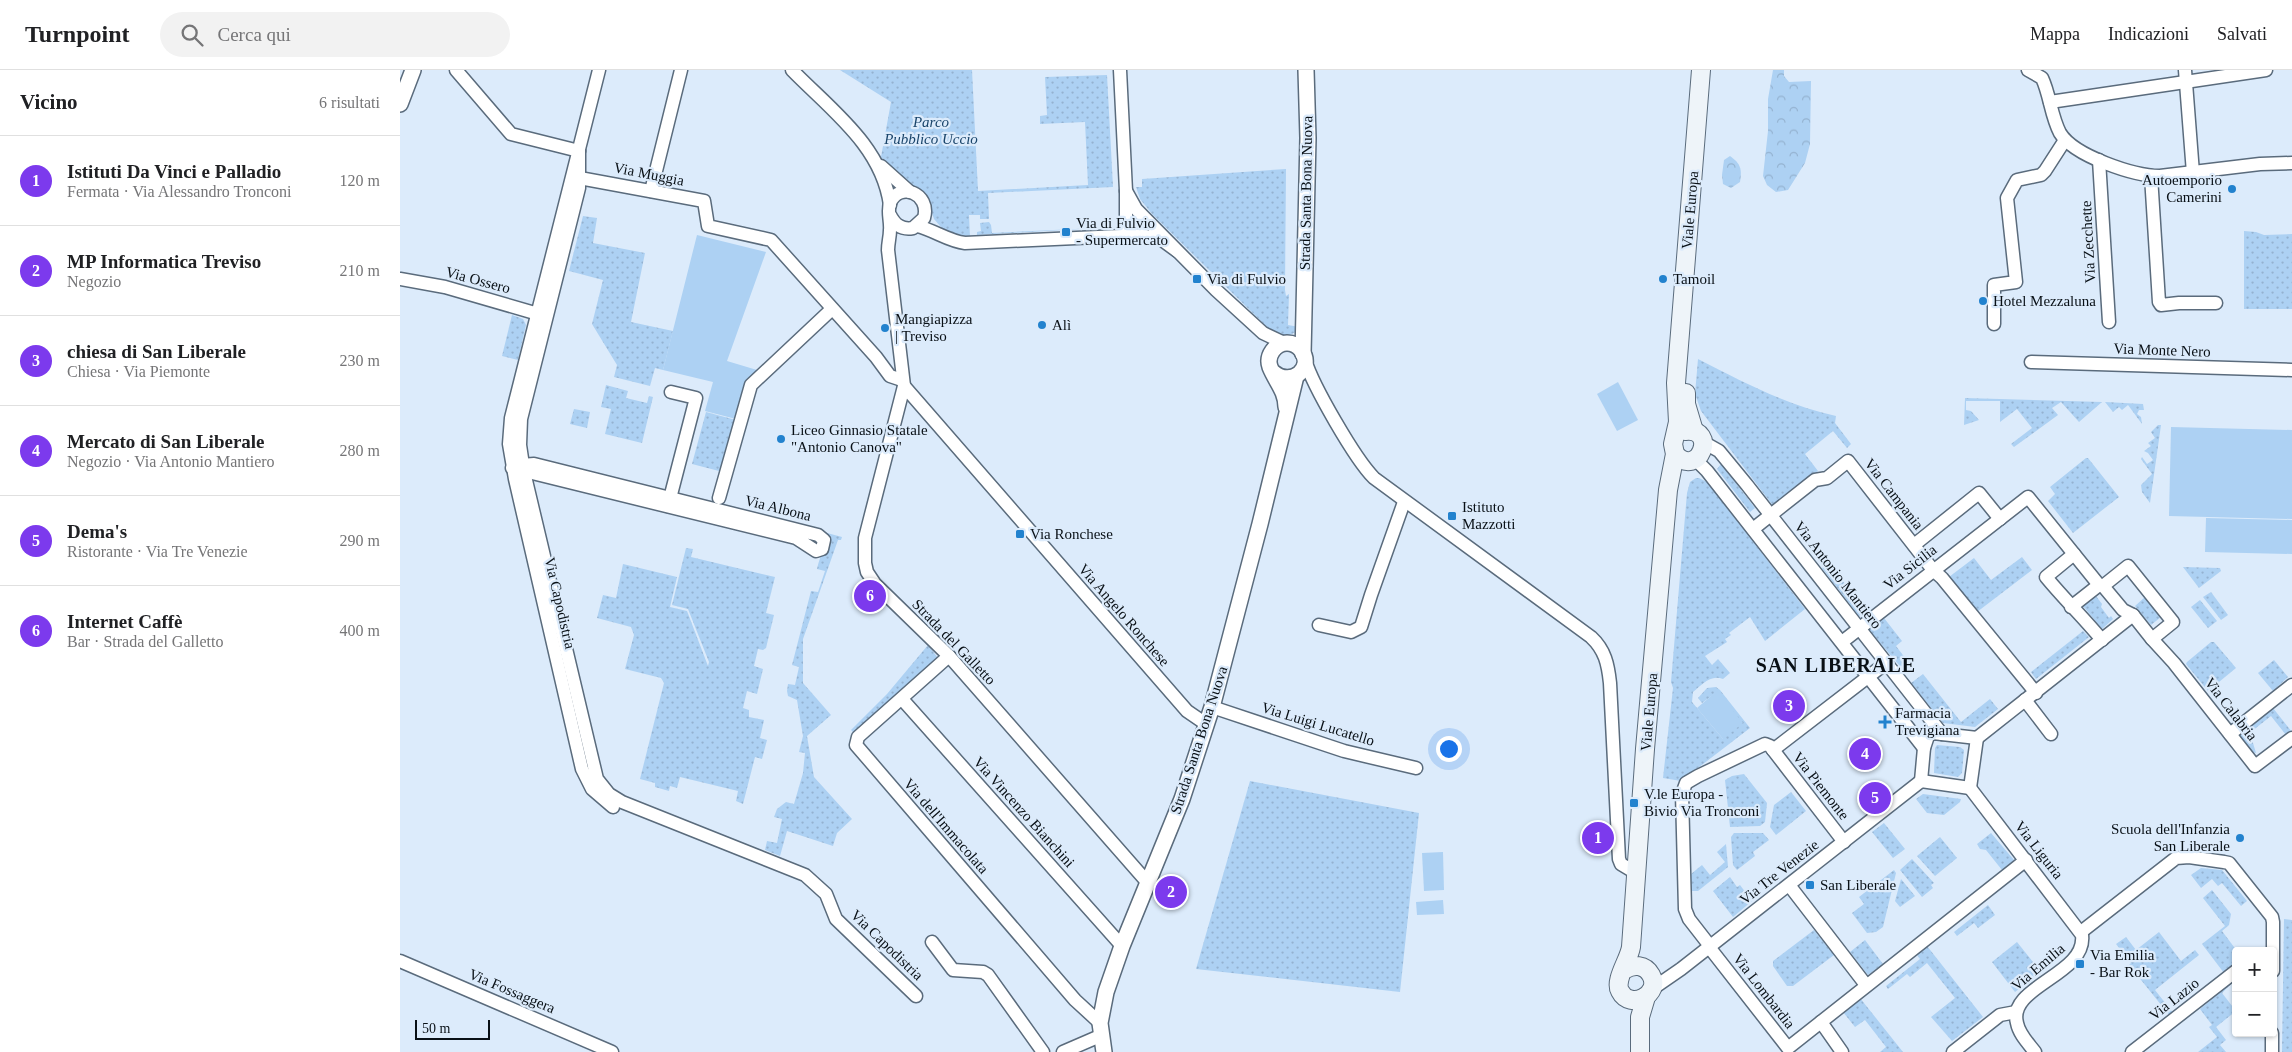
<!DOCTYPE html>
<html lang="it">
<head>
<meta charset="utf-8">
<style>
  body { margin:0; font-family:"Times New Roman",serif; background:#f2f2f2; color:#202124 }
  .controls { position:absolute; right:15px; bottom:15px; display:grid; overflow:hidden; border-radius:5px; box-shadow:0 1px 4px #0004 }
  .controls button { width:45px; height:45px; display:grid; place-items:center; padding:0; border:0; border-bottom:1px solid #e0e0e0; background:#fff; color:#202124; font:25px sans-serif }
  .scale { position:absolute; left:15px; bottom:12px; width:75px; box-sizing:border-box; padding-left:5px; border:2px solid #091016; border-top:0; font-size:14px; line-height:18px; white-space:nowrap; color:#091016; -webkit-text-stroke:4px #dcebfb; paint-order:stroke }
  .you { position:absolute; left:1048px; top:678px; width:18px; height:18px; margin:-12px; border:4px solid #fff; border-radius:50%; background:#1a73e8; box-shadow:0 0 0 8px #1a73e833 }
  .badge { display:grid; place-items:center; width:32px; height:32px; border-radius:50%; background:#7c3aed; color:#fff; font-size:16px; font-weight:700 }
  .pin { position:absolute; translate:-50% -50%; border:2px solid #fff; box-shadow:0 1px 5px #0006 }
  .list { margin:0; padding:0; list-style:none }
  h2 { display:flex; justify-content:space-between; align-items:center; height:65px; margin:0; padding:0 20px; font-size:21px }
  h2 small { font-size:16px; font-weight:400; color:#757577 }
  .list li { display:grid; grid-template-columns:32px 1fr auto; gap:15px; align-items:center; box-sizing:border-box; height:90px; padding:0 20px; border-top:1px solid #e0e0e0 }
  .list b { display:block; font-size:19px; white-space:nowrap }
  .list p { margin:0; font-size:16px; white-space:nowrap; color:#757577 }
  .list em { font-size:16px; font-style:normal; color:#757577 }
  .icon { flex:none; width:28px; height:28px; fill:none; stroke:currentColor; stroke-width:2; stroke-linecap:round; stroke-linejoin:round }
  .map { position:relative; flex:none; width:1892px; height:982px; overflow:hidden }
  header { display:flex; align-items:center; gap:30px; box-sizing:border-box; height:70px; padding:0 25px; background:#fff; border-bottom:1px solid #e0e0e0 }
  header strong { font-size:24px }
  nav { display:flex; gap:28px; margin-inline-start:auto; font-size:18px }
  .search { width:350px; height:45px; background:#f2f2f2; display:flex; align-items:center; gap:12px; box-sizing:border-box; padding:0 18px; border-radius:28px; color:#757577; font-size:19px }
  main { display:flex }
  aside { flex:1; background:#fff }
  .map>svg:first-child { display:block }
  .grass { fill:url(#grass-dots) }
  .forest { fill:url(#forest-crowns) }
  .garden { fill:#add1f3 }
  .lines { fill:none; stroke-linecap:round; stroke-linejoin:round }
  .minor-casing { stroke:#5a6b7c; stroke-width:15 }
  .tertiary-casing { stroke:#5a6b7c; stroke-width:18 }
  .secondary-casing { stroke:#5a6b7c; stroke-width:20 }
  .minor { stroke:#fff; stroke-width:12 }
  .tertiary { stroke:#fff; stroke-width:15 }
  .secondary { stroke:#eef4f9; stroke-width:18 }
  .poi-dot { fill:#2282ce; stroke:#dcebfb; stroke-width:2 }
  .labels { text-anchor:middle; stroke-width:4.5; stroke-linejoin:round; paint-order:stroke }
  .park-label { font-size:15px; font-style:italic; fill:#19446a; stroke:#dcebfb }
  .street-label { font-size:15px; fill:#091016; stroke:#dcebfb }
  .poi-label { font-size:15px; fill:#091016; stroke:#dcebfb; text-anchor:start }
  .district-label { font-size:20px; font-weight:bold; letter-spacing:1px; fill:#091016; stroke:#dcebfb }
</style>
</head>
<body>
<header>
<strong>Turnpoint</strong>
<div class="search"><svg class="icon" aria-label="search" viewBox="0 0 24 24"><circle cx="10" cy="10" r="6"/><path d="M15 15l6 6"/></svg>Cerca qui</div>
<nav><a>Mappa</a><a>Indicazioni</a><a>Salvati</a></nav>
</header>
<main>
<aside>
<h2>Vicino<small>6 risultati</small></h2>
<ul class="list">
<li><span class="badge">1</span><div><b>Istituti Da Vinci e Palladio</b><p>Fermata · Via Alessandro Tronconi</p></div><em>120 m</em></li>
<li><span class="badge">2</span><div><b>MP Informatica Treviso</b><p>Negozio</p></div><em>210 m</em></li>
<li><span class="badge">3</span><div><b>chiesa di San Liberale</b><p>Chiesa · Via Piemonte</p></div><em>230 m</em></li>
<li><span class="badge">4</span><div><b>Mercato di San Liberale</b><p>Negozio · Via Antonio Mantiero</p></div><em>280 m</em></li>
<li><span class="badge">5</span><div><b>Dema's</b><p>Ristorante · Via Tre Venezie</p></div><em>290 m</em></li>
<li><span class="badge">6</span><div><b>Internet Caffè</b><p>Bar · Strada del Galletto</p></div><em>400 m</em></li>
</ul>
</aside>
<div class="map">
<svg width="1892" height="982" viewBox="0 0 1892 982">
  <defs>
    <pattern id="grass-dots" width="8" height="8" patternUnits="userSpaceOnUse" patternTransform="scale(1.25)"><rect width="8" height="8" fill="#add1f3"/><path d="M2 2h.1M6 6h.1" fill="none" stroke="#94b2d0" stroke-width="1.8" stroke-linecap="round"/></pattern>
    <pattern id="forest-crowns" width="20" height="18" patternUnits="userSpaceOnUse" patternTransform="scale(1.25)"><rect width="20" height="18" fill="#add1f3"/><path d="M2 6a3 3 0 1 1 6 0M12 15a3 3 0 1 1 6 0" fill="none" stroke="#94b2d0"/></pattern>
  </defs>
  <rect width="100%" height="100%" fill="#dcebfb"/>
  <g class="grass">
    <path d="M440,0H572L578,121L688,115L685,52L640,54V46L647,45L645,7L707,5L713,117L588,123L589,149H580V145H569L570,167H561L545,160L540,156L534,149L526,125L492,100L481,87L491,32Z"/>
    <path d="M886,99L885,220L886,226L889,224L888,255L899,257C891,271 878,264 866,260L868,258L752,144L740,129L736,117H742V109Z"/>
    <path d="M183,146L197,148L193,173L245,183L231,252L273,261L263,300L255,298L250,316L214,307L217,295L192,254L203,210L169,201Z"/>
    <path d="M589,152L591,155L592,163L697,158L577,165V162L581,161L580,153Z"/>
    <path d="M1844,161L1856,162L1864,165L1892,164V239H1844Z"/>
    <path d="M112,245L123,249L126,255L118,290L102,286Z"/>
    <path d="M1298,289C1343,312 1386,335 1436,346L1435,353L1451,374L1447,378L1433,361L1405,384L1418,401L1374,437L1301,341L1295,324Z"/>
    <path d="M206,315L228,321L226,328L247,333L249,326L253,327L242,373L205,364L211,339L201,337Z"/>
    <path d="M1565,328L1702,332L1679,352L1661,332L1652,338L1658,345L1614,377L1611,374L1632,358L1617,339L1600,352V331H1566V340L1571,341L1579,350L1564,355Z"/>
    <path d="M1705,332L1743,334L1744,340H1739L1737,344L1741,347L1742,354L1728,335L1722,340L1719,337L1713,342Z"/>
    <path d="M174,339L190,342L187,358L170,354Z"/>
    <path d="M306,342L336,350L322,398L319,401L292,394Z"/>
    <path d="M1758,355H1761L1750,433L1742,422L1741,415L1752,404L1741,389L1742,387L1747,394L1753,390L1748,383L1744,381L1751,376L1748,373L1755,368L1751,362Z"/>
    <path d="M1686,388H1688L1719,427L1673,463L1648,431L1655,424L1650,417Z"/>
    <path d="M1321,394L1355,438L1350,442L1317,399Z"/>
    <path d="M1296,408H1299L1307,412L1405,539L1365,571L1350,547L1329,563L1331,565L1325,569L1327,572L1305,586L1312,595L1318,589L1330,603L1323,609C1310,604 1302,615 1293,622L1292,632L1323,669L1317,622L1302,633L1298,628L1307,618L1316,617L1320,620L1350,658L1281,711L1263,708L1273,618L1271,612L1287,423L1290,412Z"/>
    <path d="M416,460L442,467L441,470H438L403,569V613L431,645L407,666L414,707L452,749L437,763L433,776L387,761L380,786L365,780L367,771L377,773L382,749L374,747L377,739L386,732L394,734L403,703L405,683L399,682L403,666L397,630L388,626L387,621L388,614L395,615L399,597L392,595L411,521L418,522L425,501L417,499C418,495 419,490 421,486C427,480 432,479 429,469Z"/>
    <path d="M286,478L293,479L291,487L375,507L366,543L374,545L366,578L363,580L358,579L354,596L363,599L357,624L347,621L343,638L349,640V647L364,650L360,668L367,670L362,689L355,687L343,734L336,731L338,721L280,707L277,718L270,716L269,721L255,717V713L240,709L264,613L261,608L225,599L234,565L231,557L197,548L203,525L216,528L223,494L277,507L270,537L287,541L308,596L309,592L288,539L272,535Z"/>
    <path d="M1622,487L1632,500L1577,542L1549,507L1574,488L1591,510Z"/>
    <path d="M1429,493L1466,541L1459,546L1422,498Z"/>
    <path d="M1783,497L1820,498L1821,501L1799,518Z"/>
    <path d="M1811,522L1828,545L1821,550L1803,527Z"/>
    <path d="M1696,526L1702,534L1701,537L1709,548L1711,546L1713,549L1702,559L1683,536Z"/>
    <path d="M1745,527L1761,547L1751,555L1735,536Z"/>
    <path d="M1800,530L1817,551L1808,558L1791,537Z"/>
    <path d="M1484,548L1502,571L1496,576L1512,597L1505,602L1469,560Z"/>
    <path d="M1683,561L1689,567L1636,609L1631,602Z"/>
    <path d="M1811,572H1814L1836,598L1808,621L1786,594L1787,592Z"/>
    <path d="M528,575L538,588L455,664L451,660L487,624Z"/>
    <path d="M1874,590L1888,607L1873,621L1858,603Z"/>
    <path d="M1523,604L1561,652L1590,629L1598,639L1575,657L1543,653L1511,613Z"/>
    <path d="M1873,638L1892,662L1886,665L1871,646L1847,665L1853,673L1856,683L1851,682L1838,666Z"/>
    <path d="M1537,675L1560,677L1564,680L1562,703L1558,707L1534,703L1535,678Z"/>
    <path d="M1344,704L1367,733L1365,752L1360,756L1330,757L1325,710L1332,706Z"/>
    <path d="M850,711L1019,743L1000,922L796,899Z"/>
    <path d="M1391,722L1406,741L1376,765L1370,757L1374,735Z"/>
    <path d="M1523,724L1561,729L1560,732L1544,745L1527,743L1516,729Z"/>
    <path d="M1484,753L1505,779L1493,788L1472,762Z"/>
    <path d="M1334,763H1363L1369,770L1353,782L1355,786L1337,800L1333,795L1331,767Z"/>
    <path d="M1591,763L1614,790L1602,800L1586,780L1580,779L1577,774Z"/>
    <path d="M1540,767L1557,788L1535,806L1517,786Z"/>
    <path d="M1326,774L1328,797L1298,821H1291V804L1302,795L1310,805L1325,792L1317,782Z"/>
    <path d="M1512,789L1534,813L1531,815L1533,818L1522,827L1500,800Z"/>
    <path d="M1801,798L1822,800L1847,831L1841,836L1822,813L1818,816L1812,809L1801,818L1791,805Z"/>
    <path d="M1494,800L1496,803L1483,857L1476,862L1467,863L1452,843L1464,834L1459,827Z"/>
    <path d="M1330,807L1337,817L1340,815L1352,831L1333,847L1313,821Z"/>
    <path d="M1501,809L1515,826L1500,837L1495,831Z"/>
    <path d="M1812,820L1831,844L1829,855L1822,861L1837,881L1836,894L1824,903L1802,874L1825,856L1803,828Z"/>
    <path d="M1588,835L1595,845L1578,858L1574,853L1557,866L1554,862Z"/>
    <path d="M1884,849L1892,850V982H1882Z"/>
    <path d="M1414,860L1434,885L1393,916H1387L1373,896V891Z"/>
    <path d="M1759,862L1781,891L1795,880L1799,885L1755,920L1774,944L1770,946L1729,895L1731,893L1716,874L1726,867L1736,880Z"/>
    <path d="M1465,870L1483,894L1468,905L1450,882Z"/>
    <path d="M1617,872L1641,902L1615,922L1592,892Z"/>
    <path d="M1527,876L1583,947L1552,971L1531,947L1555,928L1527,893L1510,907L1507,904L1488,919L1486,916L1520,889L1517,885Z"/>
    <path d="M1835,910L1822,923L1836,941L1816,957L1826,970L1820,975L1826,982H1798L1817,967L1809,957L1812,955L1800,939Z"/>
    <path d="M1460,928L1503,982H1480L1486,977L1465,950L1455,957L1443,942Z"/>
  </g>
  <g class="forest">
    <path d="M1373,0H1384V6L1389,12L1411,11L1410,74L1405,93L1388,120L1376,122L1367,115L1363,106L1368,61V29Z"/>
    <path d="M1330,86C1341,94 1342,99 1340,112L1331,118L1323,114L1322,105L1324,90Z"/>
  </g>
  <g class="garden">
    <path d="M297,165L366,182L327,291L357,300L349,310L336,349L305,341L313,312L263,300Z"/>
    <path d="M1218,312L1238,350L1217,361L1197,324Z"/>
    <path d="M1771,357L1892,360V449L1769,446Z"/>
    <path d="M1806,448L1892,450V484L1805,482Z"/>
    <path d="M1317,621L1343,653L1323,669L1297,638Z"/>
    <path d="M1043,782L1044,820L1024,821L1022,783Z"/>
    <path d="M1043,830L1044,844L1017,845L1016,832Z"/>
  </g>
  <g class="lines">
    <defs>
      <g id="minor">
        <path d="M56,0L111,64L179,81"/>
        <path d="M199,0L111,348L109,374L115,409L182,699L192,719L213,737"/>
        <path d="M392,0C431,40 482,76 490,135"/>
        <path d="M720,0L726,121V154L729,165"/>
        <path d="M1628,0L1642,8C1650,25 1651,46 1660,63C1674,86 1734,106 1760,106L1860,94L1892,93"/>
        <path d="M1785,0L1793,103"/>
        <path d="M1650,32L1866,0"/>
        <path d="M179,81V118L121,349L120,375L124,402L197,709L209,724L222,732L405,805L426,824L436,849L516,926"/>
        <path d="M1699,90L1709,252"/>
        <path d="M481,96L510,122"/>
        <path d="M1751,106L1759,232L1761,235L1779,233H1816"/>
        <path d="M174,107L304,131L308,156L371,170L476,287L490,306L502,310"/>
        <path d="M251,121L281,0"/>
        <path d="M726,121L736,139L816,220L863,263L884,273"/>
        <path d="M490,145C495,155 502,160 513,158L524,148C531,123 499,111 490,133C487,142 491,152 490,160C490,167 488,173 488,180L504,316L465,468V493L467,502L475,514L549,586L748,813"/>
        <path d="M517,156C534,160 548,171 565,173L742,165L762,170L777,181"/>
        <path d="M0,209L45,217L145,246"/>
        <path d="M1594,254V215L1616,212L1607,128L1617,110L1641,105L1645,101L1665,70"/>
        <path d="M905,290C913,316 955,389 974,408L1191,567C1205,580 1208,594 1210,613L1219,789L1221,794L1236,803"/>
        <path d="M1631,292L1892,300"/>
        <path d="M504,316L787,641L806,654"/>
        <path d="M1303,372L1319,381L1347,415L1542,664"/>
        <path d="M1295,389L1307,401L1524,678"/>
        <path d="M134,394L418,465L424,470L422,479L416,481L396,468L112,398L122,395Z"/>
        <path d="M319,428L351,315L432,239"/>
        <path d="M268,436L296,328L271,322"/>
        <path d="M1353,459L1415,410L1427,408L1448,391L1533,500L1542,508L1636,623"/>
        <path d="M1514,475L1579,423L1600,449"/>
        <path d="M1674,484L1646,507C1664,529 1684,548 1702,570"/>
        <path d="M1728,496L1773,552L1752,569L1733,545L1723,540L1703,516Z"/>
        <path d="M1671,537L1699,515"/>
        <path d="M919,555L951,562L961,557L971,525L1004,432"/>
        <path d="M1752,569L1774,593L1855,696L1892,668"/>
        <path d="M1442,572L1628,427L1699,515L1703,516"/>
        <path d="M549,586L458,667L456,675L675,930L700,953"/>
        <path d="M502,629L722,876"/>
        <path d="M1625,630L1651,664"/>
        <path d="M812,637L944,681L1016,698"/>
        <path d="M1830,664L1892,615"/>
        <path d="M1577,668L1733,545"/>
        <path d="M1373,680L1486,593"/>
        <path d="M1521,711L1524,678L1528,666L1533,663L1577,668"/>
        <path d="M1521,711L1570,718"/>
        <path d="M1570,718L1682,865C1687,905 1607,916 1617,953C1619,964 1628,973 1635,982"/>
        <path d="M1570,718L1577,668"/>
        <path d="M1389,815L1466,915"/>
        <path d="M1681,862L1776,788L1789,787L1824,792L1829,793L1872,847L1873,852V901"/>
        <path d="M532,872L553,900L583,902L588,905L643,982"/>
        <path d="M1310,876L1289,849L1285,839L1282,724L1286,713L1298,706L1365,674L1370,676L1444,772"/>
        <path d="M1309,877L1388,978L1626,790"/>
        <path d="M0,891L212,982"/>
        <path d="M1252,919L1281,899L1521,711"/>
        <path d="M1421,952L1442,982"/>
        <path d="M663,982L700,966"/>
        <path d="M1553,982L1600,945L1616,942"/>
        <path d="M1732,982L1836,901"/>
        <path d="M1872,982V963"/>
      </g>
      <g id="tertiary">
        <path d="M0,34L13,0"/>
        <path d="M903,284L908,68L906,0"/>
        <path d="M873,302C891,318 915,298 901,280C898,276 893,273 887,273C875,273 866,286 870,297C876,312 886,321 886,337"/>
        <path d="M704,982L700,953L706,922L722,876L782,729L812,637L860,454L896,306"/>
      </g>
      <g id="secondary">
        <path d="M1286,323V334L1294,361"/>
        <path d="M1275,384C1299,410 1319,357 1285,361"/>
        <path d="M1224,900C1233,894 1245,894 1251,905C1262,924 1230,941 1220,921C1214,910 1229,890 1231,877L1245,679L1268,420L1275,384L1273,374L1278,352L1276,313L1301,0"/>
        <path d="M1240,982V947L1246,927"/>
      </g>
    </defs>
    <use href="#minor" class="minor-casing"/>
    <use href="#tertiary" class="tertiary-casing"/>
    <use href="#secondary" class="secondary-casing"/>
    <use href="#minor" class="minor"/>
    <use href="#tertiary" class="tertiary"/>
    <use href="#secondary" class="secondary"/>
  </g>
  <g class="poi-dot">
    <circle cx="1832" cy="119" r="5"/>
    <rect x="661" y="157" width="10" height="10" rx="2.5"/>
    <rect x="792" y="204" width="10" height="10" rx="2.5"/>
    <circle cx="1263" cy="209" r="5"/>
    <circle cx="1583" cy="231" r="5"/>
    <circle cx="642" cy="255" r="5"/>
    <circle cx="485" cy="258" r="5"/>
    <circle cx="381" cy="369" r="5"/>
    <rect x="1047" y="441" width="10" height="10" rx="2.5"/>
    <rect x="615" y="459" width="10" height="10" rx="2.5"/>
    <path d="M1482.5 644.5h5v5h5v5h-5v5h-5v-5h-5v-5h5z"/>
    <rect x="1229" y="728" width="10" height="10" rx="2.5"/>
    <circle cx="1840" cy="768" r="5"/>
    <rect x="1405" y="810" width="10" height="10" rx="2.5"/>
    <rect x="1675" y="889" width="10" height="10" rx="2.5"/>
  </g>
  <g class="labels">
    <g class="park-label">
      <text x="531" y="57">Parco<tspan x="531" dy="17">Pubblico Uccio</tspan></text>
    </g>
    <g class="street-label">
      <text transform="translate(249 104) rotate(11)" y="5">Via Muggia</text>
      <text transform="translate(906 123) rotate(-89)" y="5">Strada Santa Bona Nuova</text>
      <text transform="translate(1290 140) rotate(-85)" y="5">Viale Europa</text>
      <text transform="translate(1688 172) rotate(-93)" y="5">Via Zecchette</text>
      <text transform="translate(78 210) rotate(15)" y="5">Via Ossero</text>
      <text transform="translate(1762 280) rotate(2)" y="5">Via Monte Nero</text>
      <text transform="translate(1494 424) rotate(52)" y="5">Via Campania</text>
      <text transform="translate(378 438) rotate(14)" y="5">Via Albona</text>
      <text transform="translate(1510 497) rotate(-38)" y="5">Via Sicilia</text>
      <text transform="translate(1438 505) rotate(52)" y="5">Via Antonio Mantiero</text>
      <text transform="translate(160 533) rotate(77)" y="5">Via Capodistria</text>
      <text transform="translate(724 545) rotate(49)" y="5">Via Angelo Ronchese</text>
      <text transform="translate(554 572) rotate(46)" y="5">Strada del Galletto</text>
      <text transform="translate(1831 639) rotate(52)" y="5">Via Calabria</text>
      <text transform="translate(1249 642) rotate(-85)" y="5">Viale Europa</text>
      <text transform="translate(918 654) rotate(17)" y="5">Via Luigi Lucatello</text>
      <text transform="translate(799 670) rotate(-72)" y="5">Strada Santa Bona Nuova</text>
      <text transform="translate(1421 716) rotate(52)" y="5">Via Piemonte</text>
      <text transform="translate(624 742) rotate(48)" y="5">Via Vincenzo Bianchini</text>
      <text transform="translate(546 756) rotate(49)" y="5">Via dell'Immacolata</text>
      <text transform="translate(1639 780) rotate(52)" y="5">Via Liguria</text>
      <text transform="translate(1379 802) rotate(-38)" y="5">Via Tre Venezie</text>
      <text transform="translate(487 875) rotate(44)" y="5">Via Capodistria</text>
      <text transform="translate(1638 897) rotate(-40)" y="5">Via Emilia</text>
      <text transform="translate(112 921) rotate(23)" y="5">Via Fossaggera</text>
      <text transform="translate(1364 921) rotate(52)" y="5">Via Lombardia</text>
      <text transform="translate(1774 929) rotate(-38)" y="5">Via Lazio</text>
    </g>
    <g class="poi-label">
      <text x="1822" y="115" text-anchor="end">Autoemporio<tspan x="1822" dy="17">Camerini</tspan></text>
      <text x="676" y="158">Via di Fulvio<tspan x="676" dy="17">- Supermercato</tspan></text>
      <text x="807" y="214">Via di Fulvio</text>
      <text x="1273" y="214">Tamoil</text>
      <text x="1593" y="236">Hotel Mezzaluna</text>
      <text x="495" y="254">Mangiapizza<tspan x="495" dy="17">| Treviso</tspan></text>
      <text x="652" y="260">Alì</text>
      <text x="391" y="365">Liceo Ginnasio Statale<tspan x="391" dy="17">"Antonio Canova"</tspan></text>
      <text x="1062" y="442">Istituto<tspan x="1062" dy="17">Mazzotti</tspan></text>
      <text x="630" y="469">Via Ronchese</text>
      <text x="1495" y="648">Farmacia<tspan x="1495" dy="17">Trevigiana</tspan></text>
      <text x="1244" y="729">V.le Europa -<tspan x="1244" dy="17">Bivio Via Tronconi</tspan></text>
      <text x="1830" y="764" text-anchor="end">Scuola dell'Infanzia<tspan x="1830" dy="17">San Liberale</tspan></text>
      <text x="1420" y="820">San Liberale</text>
      <text x="1690" y="890">Via Emilia<tspan x="1690" dy="17">- Bar Rok</tspan></text>
    </g>
    <g class="district-label">
      <text x="1436" y="602">SAN LIBERALE</text>
    </g>
  </g>
</svg>
<div class="controls">
<button>+</button>
<button>−</button>
</div>
<div class="scale">50 m</div>
<div class="you"></div>
<div class="pin badge" style="left:1198px;top:768px">1</div>
<div class="pin badge" style="left:771px;top:822px">2</div>
<div class="pin badge" style="left:1389px;top:636px">3</div>
<div class="pin badge" style="left:1465px;top:684px">4</div>
<div class="pin badge" style="left:1475px;top:728px">5</div>
<div class="pin badge" style="left:470px;top:526px">6</div>
</div>
</main>
</body>
</html>
